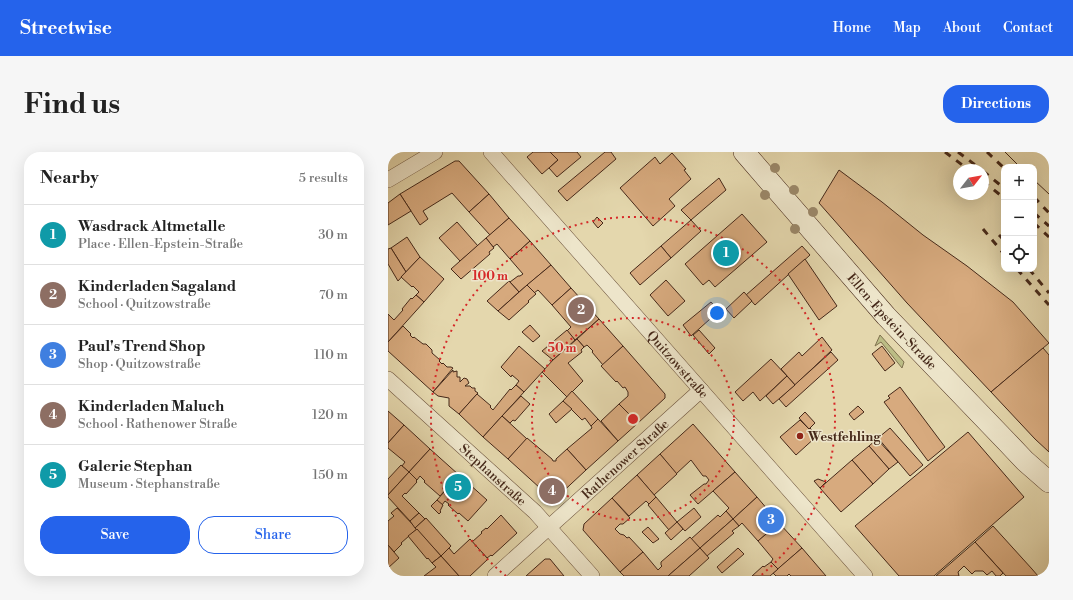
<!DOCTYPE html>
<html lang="en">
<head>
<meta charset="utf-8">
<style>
  body { margin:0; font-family:"Libre Bodoni",serif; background:#f6f6f6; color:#222 }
  .controls { position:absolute; right:12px; top:12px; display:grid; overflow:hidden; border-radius:8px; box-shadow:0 4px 16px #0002 }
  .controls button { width:36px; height:36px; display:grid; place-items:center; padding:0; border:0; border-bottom:1px solid #e0e0e0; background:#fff; color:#222; font:20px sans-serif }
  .compass { position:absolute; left:565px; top:12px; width:36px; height:36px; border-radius:50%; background:#fff; box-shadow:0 4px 16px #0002; rotate:59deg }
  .you { position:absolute; left:329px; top:161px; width:14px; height:14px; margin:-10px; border:3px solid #fff; border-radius:50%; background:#1a73e8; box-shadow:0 0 0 6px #1a73e833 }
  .badge { display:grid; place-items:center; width:26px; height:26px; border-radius:50%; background:#2563eb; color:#fff; font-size:13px; font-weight:700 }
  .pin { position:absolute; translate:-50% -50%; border:2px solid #fff; box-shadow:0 1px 4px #0006 }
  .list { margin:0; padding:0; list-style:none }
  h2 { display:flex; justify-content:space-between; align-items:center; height:52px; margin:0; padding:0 16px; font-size:17px }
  h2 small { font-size:13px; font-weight:400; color:#767676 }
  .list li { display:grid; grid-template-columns:26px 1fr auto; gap:12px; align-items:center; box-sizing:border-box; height:60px; padding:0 16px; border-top:1px solid #e0e0e0 }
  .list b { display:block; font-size:15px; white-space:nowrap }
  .list p { margin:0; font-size:13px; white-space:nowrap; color:#767676 }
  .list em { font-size:13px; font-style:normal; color:#767676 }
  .actions { display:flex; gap:8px; padding:12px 16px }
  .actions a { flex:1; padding:9px 0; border:1px solid #2563eb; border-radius:16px; text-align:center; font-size:14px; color:#2563eb }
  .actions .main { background:#2563eb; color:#fff }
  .icon { flex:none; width:22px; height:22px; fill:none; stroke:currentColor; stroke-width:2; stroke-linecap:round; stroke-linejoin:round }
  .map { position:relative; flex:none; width:661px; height:424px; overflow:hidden; border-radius:16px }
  header { display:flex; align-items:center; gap:24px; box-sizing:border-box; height:56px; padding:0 20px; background:#2563eb; color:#fff }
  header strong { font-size:19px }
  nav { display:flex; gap:22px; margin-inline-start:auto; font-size:14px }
  .intro { display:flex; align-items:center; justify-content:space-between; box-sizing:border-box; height:96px; padding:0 24px }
  h1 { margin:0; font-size:28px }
  .button { padding:10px 18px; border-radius:16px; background:#2563eb; color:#fff; font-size:14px; font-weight:700 }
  main { display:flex; gap:24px; padding:0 24px }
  aside { flex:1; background:#fff; border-radius:16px; box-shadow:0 4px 16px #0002 }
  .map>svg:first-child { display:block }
  .green { fill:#bbbc85; stroke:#80724f }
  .building { fill:#d7aa7e; stroke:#452819 }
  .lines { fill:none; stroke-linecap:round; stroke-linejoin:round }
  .street-casing { stroke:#6d543e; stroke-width:16 }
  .secondary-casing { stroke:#452819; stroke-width:22 }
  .street { stroke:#ede5ca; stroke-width:15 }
  .secondary { stroke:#ede5ca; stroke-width:21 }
  .tram { stroke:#452819; stroke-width:1 }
  .rail { stroke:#452819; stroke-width:3; stroke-dasharray:7 7; stroke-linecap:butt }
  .tree { fill:#9a8768 }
  .ring { fill:none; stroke:#d62828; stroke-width:2; stroke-dasharray:2 4 }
  .poi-dot { fill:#8f2418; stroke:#ede5ca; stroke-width:1.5 }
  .labels { text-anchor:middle; stroke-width:3; stroke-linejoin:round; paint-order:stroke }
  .street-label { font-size:13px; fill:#452819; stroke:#ede5ca }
  .poi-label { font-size:13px; font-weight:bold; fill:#452819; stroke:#ede5ca; text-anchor:start }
  .centre { fill:#d62828; stroke:#ede5ca; stroke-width:2 }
  .ring-label { font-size:12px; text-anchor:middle; font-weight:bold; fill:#d62828; stroke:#ede5ca; stroke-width:3; stroke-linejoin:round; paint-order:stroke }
</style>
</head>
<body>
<header>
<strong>Streetwise</strong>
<nav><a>Home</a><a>Map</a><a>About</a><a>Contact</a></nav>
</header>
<div class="intro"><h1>Find us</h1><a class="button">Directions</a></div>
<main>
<aside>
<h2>Nearby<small>5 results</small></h2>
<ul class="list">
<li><span class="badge" style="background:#0f9aa8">1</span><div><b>Wasdrack Altmetalle</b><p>Place · Ellen-Epstein-Straße</p></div><em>30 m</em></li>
<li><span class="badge" style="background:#8d6e63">2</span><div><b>Kinderladen Sagaland</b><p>School · Quitzowstraße</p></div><em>70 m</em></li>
<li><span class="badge" style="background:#3f7fe0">3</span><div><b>Paul's Trend Shop</b><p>Shop · Quitzowstraße</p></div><em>110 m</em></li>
<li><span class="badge" style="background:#8d6e63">4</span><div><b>Kinderladen Maluch</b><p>School · Rathenower Straße</p></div><em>120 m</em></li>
<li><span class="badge" style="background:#0f9aa8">5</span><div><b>Galerie Stephan</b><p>Museum · Stephanstraße</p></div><em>150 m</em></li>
</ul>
<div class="actions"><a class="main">Save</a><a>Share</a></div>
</aside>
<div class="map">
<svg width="661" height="424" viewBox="0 0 661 424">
  <rect width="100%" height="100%" fill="#e4d7ad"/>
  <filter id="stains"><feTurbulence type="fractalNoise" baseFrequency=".005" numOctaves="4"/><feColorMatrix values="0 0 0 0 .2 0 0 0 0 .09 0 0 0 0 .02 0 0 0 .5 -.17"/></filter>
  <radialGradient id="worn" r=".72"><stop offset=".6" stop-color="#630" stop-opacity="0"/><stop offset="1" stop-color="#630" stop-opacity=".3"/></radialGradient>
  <path class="green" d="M492,183L516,210L514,216L493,190L487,194Z"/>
  <g class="building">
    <path d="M145,0H162L170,8L154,22L139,5Z"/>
    <path d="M162,0H189L193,5L169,25L161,16L170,8Z"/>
    <path d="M217,0H223L228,7L179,49L170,39Z"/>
    <path d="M284,1L298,17L296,18L303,27L281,47L287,54L265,74L232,36L267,5L272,12Z"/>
    <path d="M67,9H71L101,42L81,60L64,41L35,59L40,67L32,73L12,42Z"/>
    <path d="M451,18L494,50L535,83L579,114L625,150L661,191L603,240L519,151L431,51Z"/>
    <path d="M331,26L338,38L303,68L293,58Z"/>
    <path d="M12,42L23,59L0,73V51Z"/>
    <path d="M101,42L121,66L102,83L81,60Z"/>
    <path d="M354,62L379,90L327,135L321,128L315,133L297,112Z"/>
    <path d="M209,65L215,71L210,76L205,70Z"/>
    <path d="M121,66L142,89L122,107L109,92L105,95L98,86Z"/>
    <path d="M303,68L313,79L283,106L273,94Z"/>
    <path d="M69,70L90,94L72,109L51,86Z"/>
    <path d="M19,85L32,105L18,120L3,96Z"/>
    <path d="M98,86L106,96L101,100L102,102L73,127L63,117Z"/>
    <path d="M142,89L163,113L131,140L122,130L130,124H132L135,122L122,107Z"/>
    <path d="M273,94L283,106L252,133L242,121Z"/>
    <path d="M414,94L422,103L367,153L358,143Z"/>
    <path d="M3,96L18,120L10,129L0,112V97Z"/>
    <path d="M32,105L56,127L36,150L28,143L31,140L25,134L24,135L13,125Z"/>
    <path d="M417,107L449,154L431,168L400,122Z"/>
    <path d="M163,113L183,136L164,153L150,138L146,141L139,133Z"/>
    <path d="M278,128L297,149L280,164L262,143Z"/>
    <path d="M121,129L131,140L110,159L99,149Z"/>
    <path d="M139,133L148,142L140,149L141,150L121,168L110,159Z"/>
    <path d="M183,136L211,167L187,188L179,179L183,175L164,153Z"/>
    <path d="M356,140L364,149L346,166L338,157Z"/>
    <path d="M28,143L36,150L0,190V162L6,168L15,158L14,157L23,146L24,147Z"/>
    <path d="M323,150L331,159L303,184L295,173Z"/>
    <path d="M211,167L235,194L215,213L204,200L205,199L199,193L196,195L189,187Z"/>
    <path d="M142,173L152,184L145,190L134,180Z"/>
    <path d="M15,174L23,182L22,183L25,186L26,185L35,192H38L44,198V201L52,208L51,209L54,212L55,211L59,215H63L65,216L45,240L0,199V190Z"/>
    <path d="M179,178L187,188L165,208L154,199Z"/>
    <path d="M311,178L327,196L321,202L305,183Z"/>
    <path d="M434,185L444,198L407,233L393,217L411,200L414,204Z"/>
    <path d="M189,187L196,195L193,198L194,200L180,211L195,229L179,245L154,220L165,208Z"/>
    <path d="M131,194L157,217L136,240L128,233L131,229L124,223L123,225L113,215Z"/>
    <path d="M235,194L277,242V246L250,271L231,252L240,244V240L237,235L235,236L229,229L228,230L213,214Z"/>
    <path d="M494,194L507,211L497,219L484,202Z"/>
    <path d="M655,196L661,203V300L647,287L603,240Z"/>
    <path d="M443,200L450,208L398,255L391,247Z"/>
    <path d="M383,207L399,224L372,249L365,240L355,249L347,240Z"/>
    <path d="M65,218V220L69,219V225H72V230L76,226L79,227L81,231L77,234H82L84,236H87V239L90,241L71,262L61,254V246L50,244L45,240Z"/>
    <path d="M399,224L407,233L385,252L378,244Z"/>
    <path d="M128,233L136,240L95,285L71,262L89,242L103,254L102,255L105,258L122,237L123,238Z"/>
    <path d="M512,235L557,295L540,309L496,250L502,246L500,244Z"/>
    <path d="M184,239L210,267L203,274L197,266L194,268L175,249Z"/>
    <path d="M133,244L142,252L127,269L125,268L122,271L114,264Z"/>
    <path d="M175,249L184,257L168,271L161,262Z"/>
    <path d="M231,252L250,271L230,289L213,269Z"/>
    <path d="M470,254L476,260L466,268L461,262Z"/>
    <path d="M0,259L16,273L0,291Z"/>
    <path d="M417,260L427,271L421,277L411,266Z"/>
    <path d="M114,264L139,287L120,307L95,285Z"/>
    <path d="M210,267L230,289L198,318L179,297L204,276L203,274Z"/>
    <path d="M412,268L421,277L422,276L429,284L408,303L392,285Z"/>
    <path d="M305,272L347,320L310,352L302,343L316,332H318L321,328L318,324H315L303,308L288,322L272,302Z"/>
    <path d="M16,273L42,297L21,320L14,314L17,310L0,296V291Z"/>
    <path d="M502,276L535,313L522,324L490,286Z"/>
    <path d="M580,280L636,345L546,424H511L467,374Z"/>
    <path d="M139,286L164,307L165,309H168V307L179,297L198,318L168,346H163L120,307Z"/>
    <path d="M489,287L510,310L501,317L481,294Z"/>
    <path d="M481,294L501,317L485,332L464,308Z"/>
    <path d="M42,297L71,323L52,344L36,330L37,329L32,324L29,328L21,320Z"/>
    <path d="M272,302L289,322L266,343L249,323Z"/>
    <path d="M464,308L485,332L453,360L432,336Z"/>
    <path d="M13,313L21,320L0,343V327Z"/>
    <path d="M21,320L29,328L28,329L29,330L18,342L17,341L14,344L31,361L22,369L0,345V343Z"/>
    <path d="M347,320L369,345L345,367L338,359L341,356L325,339Z"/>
    <path d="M71,323L99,348L80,369L71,361L70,362L60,353L61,352L57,349L54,353L49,348Z"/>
    <path d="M249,323L268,345L261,352L258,349L241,364L224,346Z"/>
    <path d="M430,327L438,330L432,336L426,329Z"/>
    <path d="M268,345L289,370L281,378L260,353Z"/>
    <path d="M369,345L391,371L370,389L354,371L351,374L345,367Z"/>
    <path d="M224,346L242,366L235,372H232L227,377L232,382L236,383L239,386L241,385L255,400L232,420L195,378L196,372Z"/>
    <path d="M49,348L55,353L52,359L53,360L51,362L43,354Z"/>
    <path d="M9,356L29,377L13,391L14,392L6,400L0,393V369L6,364L3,361Z"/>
    <path d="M306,356L313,365L297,379L289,370Z"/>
    <path d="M338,359L345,367L312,396L303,387L330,363L332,365Z"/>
    <path d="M31,361L37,367L27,376L22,369Z"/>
    <path d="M113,363L129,381L104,404L103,403L99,406L84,390L94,381L93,380L98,376L99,377Z"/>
    <path d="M38,366L63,394L53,404L27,376Z"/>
    <path d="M345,367L351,374L344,379L346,381L319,404L312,396Z"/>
    <path d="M289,370L295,377L283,388L277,381Z"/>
    <path d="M391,371L414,396L390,417L383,410L385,407L370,389Z"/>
    <path d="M605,374L644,417L650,424H618L587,390Z"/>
    <path d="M260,375L271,387L265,391L254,380Z"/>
    <path d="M29,377L53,404L44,411L40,406L39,407L20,384Z"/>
    <path d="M302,385L312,396L280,424H236L232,420L255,400L270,418L274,414L273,413V410Z"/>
    <path d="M82,387L100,407L82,424H71L53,404L61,396L66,402Z"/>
    <path d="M587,390L615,421L612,424H608L604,419L599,423L595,419H587L584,422L576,414L570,420L571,424H548Z"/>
    <path d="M0,393L11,406L0,416Z"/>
    <path d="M312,396L321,406L301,424H280Z"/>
    <path d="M350,396L356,402L334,421L329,415Z"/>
    <path d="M414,396L438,424H403L401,422L399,424H388L385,421Z"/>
    <path d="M53,404L71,424H36L48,415L44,411Z"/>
    <path d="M157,407H162L176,424H138Z"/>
    <path d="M383,410L390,417L382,424H364L375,414L376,415Z"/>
  </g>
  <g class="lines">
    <defs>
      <g id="street">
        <path id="s1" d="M103,0L477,424"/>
        <path d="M0,28L47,0"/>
        <path id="s2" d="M0,227L147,360L204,424"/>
        <path id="s3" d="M107,424L313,238"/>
      </g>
      <g id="secondary">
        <path id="s4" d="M356,0L498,164L619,290L637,309L661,330"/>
      </g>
    </defs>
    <use href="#street" class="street-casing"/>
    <use href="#secondary" class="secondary-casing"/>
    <use href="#street" class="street"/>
    <use href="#secondary" class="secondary"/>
    <g class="tram">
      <path d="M617,0L632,15"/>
      <path d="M660,0L661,1"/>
      <path d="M646,28L661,42"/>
    </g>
    <g class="rail">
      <path d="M557,0L581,18"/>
      <path d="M570,0L594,18"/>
      <path d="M599,0L616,16"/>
      <path d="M595,19L616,36"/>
      <path d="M595,29L616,46"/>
      <path d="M646,45L661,61"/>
      <path d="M646,61L661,74"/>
      <path d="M646,71L661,85"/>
      <path d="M595,77L616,102"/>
      <path d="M611,83L616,88"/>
      <path d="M629,117L661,153"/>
      <path d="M641,117L661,141"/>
    </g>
  </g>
  <g class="tree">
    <circle cx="387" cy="16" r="5"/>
    <circle cx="406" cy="38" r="5"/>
    <circle cx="377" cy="43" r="5"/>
    <circle cx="425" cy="60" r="5"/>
    <circle cx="407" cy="77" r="5"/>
  </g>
  <g class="ring">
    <circle cx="245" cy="267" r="101"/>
    <path d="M118 424A202 202 0 1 1 372 424"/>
  </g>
  <circle class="poi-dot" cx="412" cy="284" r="4"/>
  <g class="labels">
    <g class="street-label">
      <text dy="5" stroke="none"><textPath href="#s4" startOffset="225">Ellen-Epstein-Straße</textPath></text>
      <text dy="5" stroke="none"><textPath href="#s1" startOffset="283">Quitzowstraße</textPath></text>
      <text dy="5" stroke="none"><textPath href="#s3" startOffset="175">Rathenower Straße</textPath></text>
      <text dy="5" stroke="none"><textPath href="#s2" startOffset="142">Stephanstraße</textPath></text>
    </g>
    <g class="poi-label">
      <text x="420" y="289">Westfehling</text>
    </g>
  </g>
  <circle cx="245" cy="267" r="6" class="centre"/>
  <g class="ring-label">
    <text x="102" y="128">100 m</text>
    <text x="174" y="200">50 m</text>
  </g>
  <rect width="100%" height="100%" filter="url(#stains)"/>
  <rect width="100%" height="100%" fill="url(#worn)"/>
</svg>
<div class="controls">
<button>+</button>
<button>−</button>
<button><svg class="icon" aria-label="locate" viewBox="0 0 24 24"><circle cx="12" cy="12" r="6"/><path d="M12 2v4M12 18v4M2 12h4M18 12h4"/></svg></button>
</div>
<svg class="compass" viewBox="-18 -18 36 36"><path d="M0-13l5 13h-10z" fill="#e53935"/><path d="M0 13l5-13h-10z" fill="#767676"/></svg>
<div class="you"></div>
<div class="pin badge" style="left:338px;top:101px;background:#0f9aa8">1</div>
<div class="pin badge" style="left:193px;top:158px;background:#8d6e63">2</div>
<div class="pin badge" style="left:383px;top:368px;background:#3f7fe0">3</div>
<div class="pin badge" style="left:164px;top:339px;background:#8d6e63">4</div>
<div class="pin badge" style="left:70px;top:335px;background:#0f9aa8">5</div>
</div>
</main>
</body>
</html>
